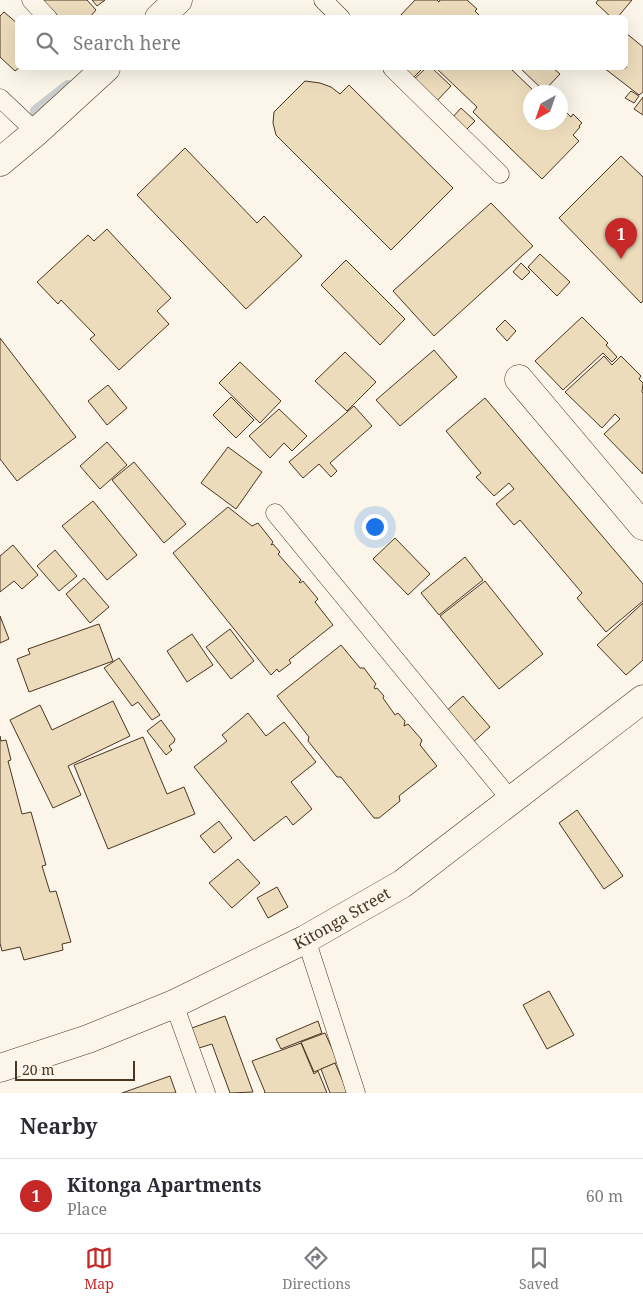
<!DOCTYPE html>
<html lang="en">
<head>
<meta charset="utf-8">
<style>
  body { margin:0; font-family:"Noto Serif",serif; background:#f2f2f3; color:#2b2b33 }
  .compass { position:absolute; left:523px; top:85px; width:45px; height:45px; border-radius:50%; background:#fff; box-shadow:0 5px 20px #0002; rotate:220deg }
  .scale { position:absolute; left:15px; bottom:12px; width:120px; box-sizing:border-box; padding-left:5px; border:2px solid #4a3520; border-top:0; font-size:14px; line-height:18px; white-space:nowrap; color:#4a3520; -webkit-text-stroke:4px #fbf6e9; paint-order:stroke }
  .you { position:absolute; left:374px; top:526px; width:18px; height:18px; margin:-12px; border:4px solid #fff; border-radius:50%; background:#1a73e8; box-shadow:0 0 0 8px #1a73e833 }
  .badge { display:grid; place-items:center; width:32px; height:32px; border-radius:50%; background:#c62828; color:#fff; font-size:16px; font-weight:700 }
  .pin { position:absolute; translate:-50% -41px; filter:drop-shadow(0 1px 2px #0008) }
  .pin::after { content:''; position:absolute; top:26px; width:18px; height:15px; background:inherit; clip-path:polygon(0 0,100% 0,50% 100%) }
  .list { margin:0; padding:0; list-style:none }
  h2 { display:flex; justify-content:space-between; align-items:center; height:65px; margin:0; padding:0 20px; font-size:21px }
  h2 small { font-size:16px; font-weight:400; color:#7c7c81 }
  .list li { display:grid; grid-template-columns:32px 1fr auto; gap:15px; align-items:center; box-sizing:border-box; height:75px; padding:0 20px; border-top:1px solid #e1e1e2 }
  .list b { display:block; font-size:19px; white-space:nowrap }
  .list p { margin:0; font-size:16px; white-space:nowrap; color:#7c7c81 }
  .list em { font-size:16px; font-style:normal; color:#7c7c81 }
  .icon { flex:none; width:28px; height:28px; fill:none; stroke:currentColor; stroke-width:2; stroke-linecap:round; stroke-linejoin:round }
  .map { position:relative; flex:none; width:643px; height:1093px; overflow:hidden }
  .search { position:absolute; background:#fff; box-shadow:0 5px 20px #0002; left:15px; right:15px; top:15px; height:55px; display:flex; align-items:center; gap:12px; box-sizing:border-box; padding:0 18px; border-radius:8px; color:#7c7c81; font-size:19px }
  .sheet { height:140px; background:#fff }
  nav { display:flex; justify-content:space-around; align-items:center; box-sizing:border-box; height:70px; border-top:1px solid #e1e1e2; background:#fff; font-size:14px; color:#7c7c81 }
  nav a { display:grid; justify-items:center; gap:2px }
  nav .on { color:#c62828 }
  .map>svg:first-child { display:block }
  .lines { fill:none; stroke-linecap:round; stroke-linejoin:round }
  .stream { stroke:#c9cecd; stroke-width:12 }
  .building { fill:#ecdcbc; stroke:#4a3520 }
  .service-casing { stroke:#4a3520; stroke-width:19 }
  .minor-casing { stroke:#4a3520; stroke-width:29 }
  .service { stroke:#fbf6e9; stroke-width:18 }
  .minor { stroke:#fbf6e9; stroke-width:28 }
  .labels { text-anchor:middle; stroke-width:4; stroke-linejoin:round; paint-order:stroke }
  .street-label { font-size:16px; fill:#4a3520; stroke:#fbf6e9 }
</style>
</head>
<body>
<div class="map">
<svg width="643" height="1093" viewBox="0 0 643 1093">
  <rect width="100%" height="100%" fill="#fbf6e9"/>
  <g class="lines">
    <path class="stream" d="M36,111L68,86"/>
  </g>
  <g class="building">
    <path d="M43,0H87L96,10L89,18H60Z"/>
    <path d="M92,0H105L97,6Z"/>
    <path d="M415,0H437L439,2L440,0H467L477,9L475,11L482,18H398Z"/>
    <path d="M598,0H632L617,18H612L596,3Z"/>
    <path d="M4,12L18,24L19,68L15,71L0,57V16Z"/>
    <path d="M626,33L643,47V92L639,95L604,68H626Z"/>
    <path d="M399,68H423L411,80Z"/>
    <path d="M426,68H432L451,86L433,105L411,82Z"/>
    <path d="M436,68H510L535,92H530V122H560V116L565,111L571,117L573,114L582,123L579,126L580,127L573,135L579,141L542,179L473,112L477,107Z"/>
    <path d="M520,68H553L560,74L544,91Z"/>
    <path d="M305,81L320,83L331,87L340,94L349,85L453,188L391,250L276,135L273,123L274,112Z"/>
    <path d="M631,91L639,96L634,103L625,98Z"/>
    <path d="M643,97V115L634,109Z"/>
    <path d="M461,108L475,121L466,130L452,118Z"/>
    <path d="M185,148L257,223L264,216L302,256L246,309L137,195Z"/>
    <path d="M621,156L643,177V301L641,303L559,218Z"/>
    <path d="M491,203L533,246L434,336L393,291Z"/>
    <path d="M107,229L171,298L157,311L169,324L119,370L90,339L95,335L61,300L58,304L37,282L88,235L94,241Z"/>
    <path d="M540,254L570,282L557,296L528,267Z"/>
    <path d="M346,260L405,319L380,345L321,285Z"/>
    <path d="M521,263L530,272L522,280L513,272Z"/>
    <path d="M582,317L608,343L606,345L617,357L612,362L603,353L563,390L535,361Z"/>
    <path d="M505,320L516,331L507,341L496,329Z"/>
    <path d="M0,338L76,437L17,481L0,459Z"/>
    <path d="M434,350L457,377L400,426L376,400Z"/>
    <path d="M345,352L376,382L347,411L315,381Z"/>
    <path d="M604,356L612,365L621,356L641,376L639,379L643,383L642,392L643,393V474L604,434L620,419L615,414L602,428L565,392Z"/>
    <path d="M240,362L281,401L260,423L219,383Z"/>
    <path d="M108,385L127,408L107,425L88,401Z"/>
    <path d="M231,397L254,420L236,438L213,415Z"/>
    <path d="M485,398L643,584V601L606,632L577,598L582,593L520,520L514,525L496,504L514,489L509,483L494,496L476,477L481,473L446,431Z"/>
    <path d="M354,406L372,426L330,463L337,471L331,477L319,464L303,478L289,462Z"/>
    <path d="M279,409L307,436L292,451L284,443L270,458L249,436Z"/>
    <path d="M107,442L127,465L100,489L80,466Z"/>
    <path d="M228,447L262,472L236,509L201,483Z"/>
    <path d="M134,462L186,524L164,543L112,480Z"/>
    <path d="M93,501L137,555L107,580L62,526Z"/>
    <path d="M228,507L252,526L258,523L273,542L271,545L273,544L280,552L278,554L301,580L299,582L300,583L303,581L318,599L315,602L333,625L289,660L291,663L279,672L277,669L271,675L173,553Z"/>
    <path d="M395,538L430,574L408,595L373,559Z"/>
    <path d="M13,545L38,575L22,589L14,581L0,592V556Z"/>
    <path d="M55,550L77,576L59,591L37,566Z"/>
    <path d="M465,557L483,580L439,615L421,593Z"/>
    <path d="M84,578L109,607L90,623L66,594Z"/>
    <path d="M485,581L543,654L499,689L440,616Z"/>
    <path d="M643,603V660L626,675L597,645Z"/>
    <path d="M0,616L9,639L0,643Z"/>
    <path d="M99,624L113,661L29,692L17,659L30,654L28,649Z"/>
    <path d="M230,629L254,661L231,679L206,647Z"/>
    <path d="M192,634L213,665L187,682L167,651Z"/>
    <path d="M341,645L360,668H364L376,684L374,687L375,689L377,688L384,696L383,698L395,715L398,713L405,721L404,726L408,724L422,740L420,745L437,766L399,796L400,801L379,818H374L341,777H337L308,741L309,737L277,696Z"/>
    <path d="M119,658L160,715L152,720L138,702L132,706L104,668Z"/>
    <path d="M463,696L490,727L471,744L444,713Z"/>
    <path d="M113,701L130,736L68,766L81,795L53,808L10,720L40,705L52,730Z"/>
    <path d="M248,713L266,736L284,722L316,762L291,782L312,809L293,825L286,816L254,841L194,767L227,741L222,735Z"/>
    <path d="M161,720L175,739L174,742L169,746L172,750L166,755L147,731Z"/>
    <path d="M0,736L1,741L6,740L11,760L8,761L22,814L31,812L46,865L42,866L50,892L56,891L71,942L62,944L63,950L24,960L20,947L2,951L0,943Z"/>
    <path d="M143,737L167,794L184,787L195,814L108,849L74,765Z"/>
    <path d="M577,810L623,876L604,889L559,823Z"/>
    <path d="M219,821L232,838L214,853L200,836Z"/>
    <path d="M238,859L260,883L232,908L209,883Z"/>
    <path d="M277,887L288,907L268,918L257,898Z"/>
    <path d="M549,991L574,1035L547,1049L523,1005Z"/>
    <path d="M225,1016L253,1092L230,1093L212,1044L199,1048L192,1028Z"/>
    <path d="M318,1021L322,1033L281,1049L276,1039Z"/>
    <path d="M325,1033L338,1062L314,1072L301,1042Z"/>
    <path d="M301,1043L314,1074L318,1071L327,1093H264L265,1092L252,1061Z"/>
    <path d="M335,1063L348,1093H330L321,1069Z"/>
    <path d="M170,1076L176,1093H122Z"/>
  </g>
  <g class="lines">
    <defs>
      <g id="service">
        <path d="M31,0L48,18"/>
        <path d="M323,0L341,18"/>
        <path d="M392,68L500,174"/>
        <path d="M0,98L36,132"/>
        <path d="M275,513L511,800"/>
        <path d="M306,939L356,1093"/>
        <path d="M174,1004L206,1093"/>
      </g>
      <g id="minor">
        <path d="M159,18L178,0"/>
        <path d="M0,162L36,132L106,68"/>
        <path d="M519,379L643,526"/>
        <path id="s1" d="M0,1068L88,1039L174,1004L306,939L402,884L643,699"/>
      </g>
    </defs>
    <use href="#service" class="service-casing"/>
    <use href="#minor" class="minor-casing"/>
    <use href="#service" class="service"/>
    <use href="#minor" class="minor"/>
  </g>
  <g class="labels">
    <g class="street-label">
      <text dy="6" stroke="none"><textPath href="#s1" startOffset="374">Kitonga Street</textPath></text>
    </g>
  </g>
</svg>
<svg class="compass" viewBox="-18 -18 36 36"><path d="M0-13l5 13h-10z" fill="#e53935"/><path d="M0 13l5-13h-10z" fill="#7c7c81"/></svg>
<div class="scale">20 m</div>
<div class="you"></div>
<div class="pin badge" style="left:621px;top:259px">1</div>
<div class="search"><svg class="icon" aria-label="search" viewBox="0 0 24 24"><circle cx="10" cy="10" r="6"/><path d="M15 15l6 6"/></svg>Search here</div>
</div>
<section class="sheet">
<h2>Nearby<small></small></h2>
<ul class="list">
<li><span class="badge">1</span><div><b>Kitonga Apartments</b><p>Place</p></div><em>60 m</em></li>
</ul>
</section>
<nav>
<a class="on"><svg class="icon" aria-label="map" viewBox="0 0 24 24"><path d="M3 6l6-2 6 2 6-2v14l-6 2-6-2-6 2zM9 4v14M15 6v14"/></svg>Map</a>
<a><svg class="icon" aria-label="directions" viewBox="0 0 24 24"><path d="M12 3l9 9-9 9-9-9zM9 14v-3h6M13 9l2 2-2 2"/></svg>Directions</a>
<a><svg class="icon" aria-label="saved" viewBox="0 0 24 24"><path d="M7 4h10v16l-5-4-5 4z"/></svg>Saved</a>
</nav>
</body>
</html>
